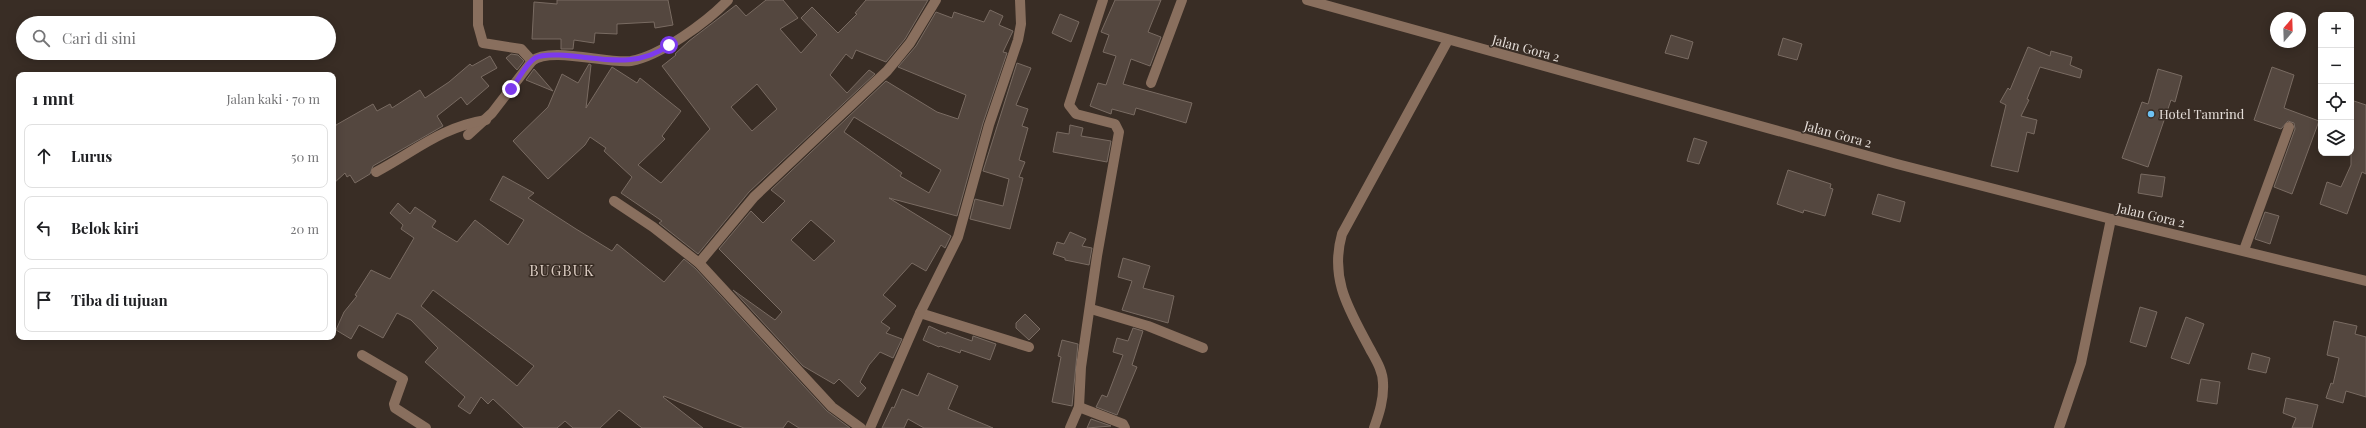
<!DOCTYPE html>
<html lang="id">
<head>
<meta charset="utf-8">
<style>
  body { margin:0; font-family:"Playfair Display",serif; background:#f2f2f2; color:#202124 }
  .controls { position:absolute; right:12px; top:12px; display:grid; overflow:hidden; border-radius:8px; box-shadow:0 2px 10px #0003 }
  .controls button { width:36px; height:36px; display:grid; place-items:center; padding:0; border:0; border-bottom:1px solid #e0e0e0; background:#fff; color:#202124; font:20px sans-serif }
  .compass { position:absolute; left:2270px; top:12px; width:36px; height:36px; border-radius:50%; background:#fff; box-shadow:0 2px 10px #0003; rotate:19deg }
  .stop { position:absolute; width:12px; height:12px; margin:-9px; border:3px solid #7c3aed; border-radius:50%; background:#fff }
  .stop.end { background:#7c3aed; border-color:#fff; box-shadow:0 1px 4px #0008 }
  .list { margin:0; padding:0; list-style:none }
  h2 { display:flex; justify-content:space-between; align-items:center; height:52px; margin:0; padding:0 16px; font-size:17px }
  h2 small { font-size:13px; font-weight:400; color:#757577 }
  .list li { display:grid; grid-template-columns:26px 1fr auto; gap:12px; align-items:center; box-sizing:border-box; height:64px; margin:0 8px 8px; padding:0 8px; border:1px solid #e0e0e0; border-radius:8px }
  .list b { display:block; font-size:15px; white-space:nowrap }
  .list em { font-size:13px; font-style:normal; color:#757577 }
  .icon { flex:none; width:22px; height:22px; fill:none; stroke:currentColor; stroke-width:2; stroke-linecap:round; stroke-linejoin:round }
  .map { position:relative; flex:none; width:2366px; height:428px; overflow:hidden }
  .search { position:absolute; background:#fff; box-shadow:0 2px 10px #0003; left:16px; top:16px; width:320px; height:44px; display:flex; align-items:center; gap:10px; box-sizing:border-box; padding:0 14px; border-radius:22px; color:#757577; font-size:15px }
  .panel { position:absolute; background:#fff; box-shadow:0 2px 10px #0003; left:16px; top:72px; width:320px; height:268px; border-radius:8px }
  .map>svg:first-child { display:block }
  .building { fill:#54473f; stroke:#796b62; fill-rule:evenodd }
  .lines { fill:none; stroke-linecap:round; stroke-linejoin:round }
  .minor { stroke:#896f5e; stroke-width:10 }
  .route { stroke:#7c3aed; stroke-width:5 }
  .poi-dot { fill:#6ec2f3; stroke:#392d25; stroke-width:1.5 }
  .labels { text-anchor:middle; stroke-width:3; stroke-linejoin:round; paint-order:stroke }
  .street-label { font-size:13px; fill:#e6dfda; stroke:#392d25 }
  .poi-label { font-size:13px; fill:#e6dfda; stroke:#392d25; text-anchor:start }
  .quarter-label { font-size:15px; letter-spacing:1px; fill:#dacbc1; stroke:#392d25 }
</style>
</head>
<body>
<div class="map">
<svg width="2366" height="428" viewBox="0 0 2366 428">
  <rect width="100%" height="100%" fill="#392d25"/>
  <g class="building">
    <path d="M557,0H668L673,25L655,28L654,22L617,24V34L595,33L594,43L574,40L573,49H561V39H532L534,2L557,4Z"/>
    <path d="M766,0H783L798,18L780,29L801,53L817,35L801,18L812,7L838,33L857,14L855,13L866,0H928L905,39L886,62L856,50L852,59L846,54L830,75L847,93L869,70L875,74L749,192L698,254L659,223L662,221L621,193L632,177L604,151L606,148L590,137L585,145L548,179L513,141L548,107L562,74L578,83L589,64L591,65L586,108L612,67L637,83L640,78L681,111L662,136L665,139L638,165L661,183L710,129L662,66L676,55L675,54L689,41L736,5L746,16ZM757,84L777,109L752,131L731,107Z"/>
    <path d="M1115,0H1161L1148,32L1161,37L1150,66L1131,59L1123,84L1192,103L1186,123L1136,108L1134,115L1112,109L1111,114L1090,106L1098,83L1106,85L1116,56L1103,52L1109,35L1101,32Z"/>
    <path d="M990,10L1003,16L999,25L1013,31L1003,52L1007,53L983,123L957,216L889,198L951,236L945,248L941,245L926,271L912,263L883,295L896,306L881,322L890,328L886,333L902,339L893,358L880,352L869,365L860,382L866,388L858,397L839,379L834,384L803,366L733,290L775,320L782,312L719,249L751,211L763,223L785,201L771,190L886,81L937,112L958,119L966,95L898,67L916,46L936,12L952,18L954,12L984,22ZM854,117L941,170L929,193L900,176L902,173L844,132ZM811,220L835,241L814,261L791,240Z"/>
    <path d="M1060,14L1079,22L1071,42L1052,33Z"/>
    <path d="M1671,35L1693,42L1688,59L1665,53Z"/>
    <path d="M1783,38L1802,44L1797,60L1778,55Z"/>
    <path d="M2028,47L2050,56L2051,51L2072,57L2070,65L2082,70L2080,78L2040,67L2027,99L2029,100L2021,116L2037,120L2034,134L2027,132L2018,172L1991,166L2006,105L2000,102L2008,88L2010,90Z"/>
    <path d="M511,54L518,55L524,61L517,70L506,58Z"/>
    <path d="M490,56L497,68L481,77L489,86L467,105L461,97L437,116L443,126L373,166L370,174L355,183L350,175L347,177L345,173L333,184V133L336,125L373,104L377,111L390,104L392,108L420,90L425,98L449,82L470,64L472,66Z"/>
    <path d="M1017,63L1031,68L1016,105L1028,109L1022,126L1028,128L1019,160L1025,162L1019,177L1023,178L1010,229L970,219L975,199L1003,206L1009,179L983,171Z"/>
    <path d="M2272,67L2294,75L2284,108L2319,121L2292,194L2274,187L2295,129L2294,123L2288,121L2281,129L2254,120Z"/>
    <path d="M534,69L553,91L526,80Z"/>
    <path d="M2158,69L2182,76L2175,102L2171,100L2148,167L2122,158L2142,102L2148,104Z"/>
    <path d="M2351,100L2366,105V174L2362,172L2347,214L2320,204L2327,182L2341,187L2351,165Z"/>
    <path d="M1070,125L1083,128L1081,136L1111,141L1107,162L1053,152L1057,132L1069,134Z"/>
    <path d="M1694,138L1707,142L1699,164L1687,161Z"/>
    <path d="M1788,170L1831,184L1830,188L1833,189L1825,216L1804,210L1803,213L1777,204Z"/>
    <path d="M2141,174L2165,177L2162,197L2138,193Z"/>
    <path d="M503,176L534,193L528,198L576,229L612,251L617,244L664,282L684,259L695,268L827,411L850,428H799L788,421L783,428H744L664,396L663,397L703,428H642L619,410L600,428H573L565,421L557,428H524L493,399L488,404L481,397L470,414L458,406L465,397L425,362L438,348L411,320L397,313L383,338L359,325L351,339L336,330L344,312L357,296L355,295L371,270L390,279L414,238L401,229L403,225L390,213L398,203L410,214L415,207L436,221L432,227L457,242L475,220L508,245L524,220L490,200ZM433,290L534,366L517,386L421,306Z"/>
    <path d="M1878,194L1905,202L1900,222L1872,214Z"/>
    <path d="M2265,212L2279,216L2270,244L2255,239Z"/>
    <path d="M1070,232L1086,239L1082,246L1092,248L1089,265L1065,260V258L1053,254L1057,242L1064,244Z"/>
    <path d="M1123,258L1150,266L1143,288L1174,296L1168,323L1122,310L1132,281L1118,277Z"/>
    <path d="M2140,307L2157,312L2146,347L2130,342Z"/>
    <path d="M1025,314L1040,329L1029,340L1016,328V323Z"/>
    <path d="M2186,317L2204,324L2189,364L2171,358Z"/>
    <path d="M2334,321L2357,326L2355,334L2366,337V397L2346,391L2343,403L2326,398L2331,383L2333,384L2339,358L2327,355Z"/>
    <path d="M929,326L946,334L947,332L972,341L973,336L996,344L990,360L961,350L960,353L940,346L939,347L923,340Z"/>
    <path d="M1133,328L1143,331L1132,365L1137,367L1117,415L1096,407L1102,395L1107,397L1123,355L1113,352L1117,338L1128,341Z"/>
    <path d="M1062,340L1078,344L1072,406L1052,402L1061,357L1058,356Z"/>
    <path d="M2252,353L2270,358L2266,373L2248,369Z"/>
    <path d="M928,373L958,386L948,409L993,428H924L908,419L904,428H882L892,407L894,408L902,389L918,396Z"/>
    <path d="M2201,379L2220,382L2217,404L2197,401Z"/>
    <path d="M2286,398L2318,405L2312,428H2292L2296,418L2283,413Z"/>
    <path d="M1091,419L1111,426L1087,428Z"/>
  </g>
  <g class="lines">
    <g class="minor">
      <path d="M478,0V25L483,43L521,49L532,61C550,46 607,64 631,61C660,56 707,22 728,0"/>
      <path d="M1307,0L1897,164L2111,219L2366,281"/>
      <path d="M1151,83L1182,0"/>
      <path d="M468,135L492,113L532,61"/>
      <path d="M376,172C414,152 441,127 486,120"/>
      <path d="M614,201L653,227L699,263L832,407L861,428"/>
      <path d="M2244,250L2289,127"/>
      <path d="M699,263L754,197L887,71L910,43L936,0"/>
      <path d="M1091,309L1148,326L1203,348"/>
      <path d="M920,313L1029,347"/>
      <path d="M362,355L403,379L394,404L395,408L426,428"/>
      <path d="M1079,407L1123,424L1125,428"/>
      <path d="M870,428L920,313L958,237L989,125L1018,40L1021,24L1020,0"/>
      <path d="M1070,428L1079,407L1081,367L1097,256L1119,132L1115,124L1076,114L1069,105L1103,0"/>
      <path d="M1374,428C1379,414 1384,399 1383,383C1383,371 1376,360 1370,349C1350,311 1329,280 1342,234L1448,40"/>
      <path d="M2059,428L2081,363L2111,219"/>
    </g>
  </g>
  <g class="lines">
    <path class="route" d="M511,89C518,81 526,63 535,58C542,54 552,55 559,55C598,57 635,70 669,45"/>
  </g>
  <circle class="poi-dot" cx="2151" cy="114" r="4"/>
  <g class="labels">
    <g class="street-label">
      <text transform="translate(1526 48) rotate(15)" y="5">Jalan Gora 2</text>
      <text transform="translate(1838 134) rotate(15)" y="5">Jalan Gora 2</text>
      <text transform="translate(2151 215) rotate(13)" y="5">Jalan Gora 2</text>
    </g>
    <g class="poi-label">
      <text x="2159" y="119">Hotel Tamrind</text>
    </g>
    <g class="quarter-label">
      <text x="562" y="276">BUGBUK</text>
    </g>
  </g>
</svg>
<div class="controls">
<button>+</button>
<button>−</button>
<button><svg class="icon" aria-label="locate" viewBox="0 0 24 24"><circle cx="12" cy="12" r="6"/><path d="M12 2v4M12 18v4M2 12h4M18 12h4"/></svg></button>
<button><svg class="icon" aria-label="layers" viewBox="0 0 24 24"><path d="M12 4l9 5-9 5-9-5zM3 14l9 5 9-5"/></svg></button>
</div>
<svg class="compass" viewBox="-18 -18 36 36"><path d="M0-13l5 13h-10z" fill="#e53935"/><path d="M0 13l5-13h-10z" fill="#757577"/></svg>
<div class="stop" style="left:669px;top:45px"></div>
<div class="stop end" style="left:511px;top:89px"></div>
<div class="search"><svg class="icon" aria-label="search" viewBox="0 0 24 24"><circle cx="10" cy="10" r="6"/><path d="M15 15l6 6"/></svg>Cari di sini</div>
<section class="panel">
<h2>1 mnt<small>Jalan kaki · 70 m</small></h2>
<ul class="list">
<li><svg class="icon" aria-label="ahead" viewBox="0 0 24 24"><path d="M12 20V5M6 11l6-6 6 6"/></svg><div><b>Lurus</b></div><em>50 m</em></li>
<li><svg class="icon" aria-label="left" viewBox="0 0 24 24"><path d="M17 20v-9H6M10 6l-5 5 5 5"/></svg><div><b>Belok kiri</b></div><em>20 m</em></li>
<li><svg class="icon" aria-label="arrive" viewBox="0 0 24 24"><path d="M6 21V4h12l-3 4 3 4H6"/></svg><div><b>Tiba di tujuan</b></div></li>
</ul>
</section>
</div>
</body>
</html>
